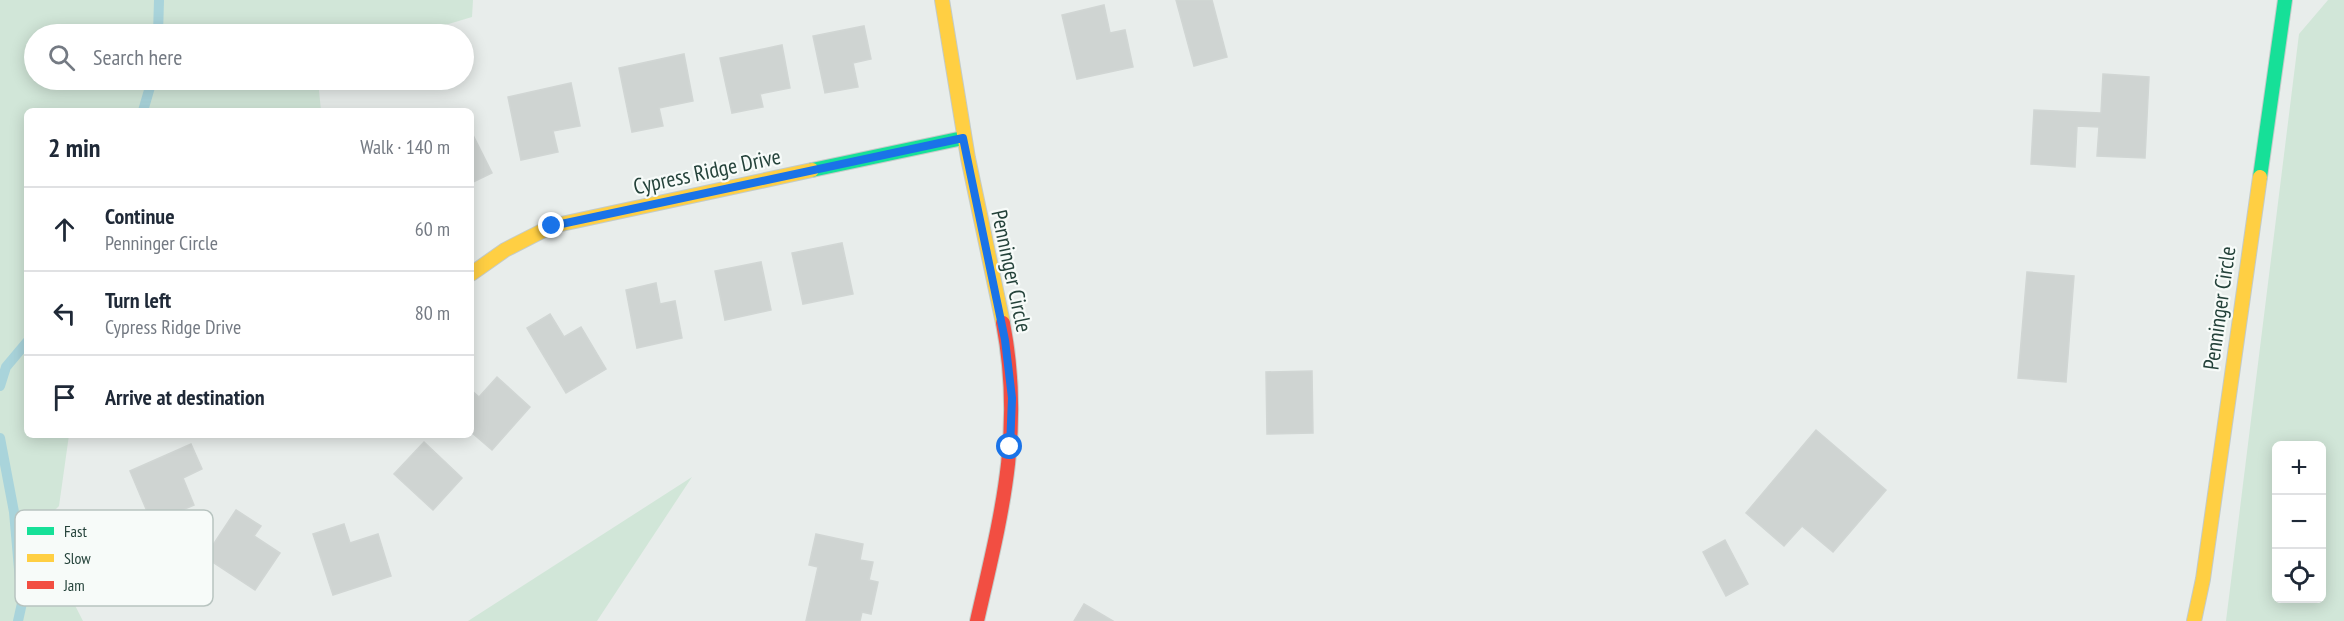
<!DOCTYPE html>
<html lang="en">
<head>
<meta charset="utf-8">
<style>
  body { margin:0; font-family:"PT Sans Narrow",sans-serif; background:#f2f2f3; color:#1f2937 }
  .controls { position:absolute; right:18px; bottom:18px; display:grid; overflow:hidden; border-radius:9px; box-shadow:0 3px 15px #0003 }
  .controls button { width:54px; height:54px; display:grid; place-items:center; padding:0; border:0; border-bottom:2px solid #e0e1e3; background:#fff; color:#1f2937; font:30px sans-serif }
  .stop { position:absolute; width:18px; height:18px; margin:-14px; border:4px solid #1a73e8; border-radius:50%; background:#fff }
  .stop.end { background:#1a73e8; border-color:#fff; box-shadow:0 2px 6px #0008 }
  .list { margin:0; padding:0; list-style:none }
  h2 { display:flex; justify-content:space-between; align-items:center; height:78px; margin:0; padding:0 24px; font-size:26px }
  h2 small { font-size:20px; font-weight:400; color:#747a83 }
  .list li { display:grid; grid-template-columns:39px 1fr auto; gap:18px; align-items:center; box-sizing:border-box; height:84px; padding:0 24px; border-top:2px solid #e0e1e3 }
  .list b { display:block; font-size:22px; white-space:nowrap }
  .list p { margin:0; font-size:20px; white-space:nowrap; color:#747a83 }
  .list em { font-size:20px; font-style:normal; color:#747a83 }
  .icon { flex:none; width:33px; height:33px; fill:none; stroke:currentColor; stroke-width:2; stroke-linecap:round; stroke-linejoin:round }
  .map { position:relative; flex:none; width:2344px; height:621px; overflow:hidden }
  .search { position:absolute; background:#fff; box-shadow:0 3px 15px #0003; left:24px; top:24px; width:450px; height:66px; display:flex; align-items:center; gap:15px; box-sizing:border-box; padding:0 21px; border-radius:33px; color:#747a83; font-size:22px }
  .panel { position:absolute; background:#fff; box-shadow:0 3px 15px #0003; left:24px; top:108px; width:450px; height:330px; border-radius:9px }
  .map>svg:first-child { display:block }
  .green { fill:#d1e6d8; fill-rule:evenodd }
  .lines { fill:none; stroke-linecap:round; stroke-linejoin:round }
  .stream { stroke:#a9d4db; stroke-width:10 }
  .building { fill:#cfd4d2; stroke:#d1d6d4; stroke-width:1.5 }
  .fast-casing { stroke:#c3cbc8; stroke-width:16 }
  .slow-casing { stroke:#c3cbc8; stroke-width:16 }
  .jam-casing { stroke:#c3cbc8; stroke-width:16 }
  .fast { stroke:#16e098; stroke-width:14 }
  .slow { stroke:#ffcf43; stroke-width:14 }
  .jam { stroke:#f24e42; stroke-width:14 }
  .route { stroke:#1a73e8; stroke-width:8 }
  .labels { text-anchor:middle; stroke-width:4.5; stroke-linejoin:round; paint-order:stroke }
  .street-label { font-size:22px; fill:#24423a; stroke:#f7fbf9 }
  .key { fill:#f7fbf9; stroke:#b8c4c0; stroke-width:1.5 }
  .key-label { font-size:16px; fill:#24423a }
</style>
</head>
<body>
<div class="map">
<svg width="2344" height="621" viewBox="0 0 2344 621">
  <rect width="100%" height="100%" fill="#e8edeb"/>
  <g class="green">
    <path d="M0,0H473L472,17L415,34H34V80H318L321,111H27V435H69L59,506L47,518L61,535V578L83,621H0Z"/>
    <path d="M2328,0H2344V621H2226L2299,34ZM2276,446H2322V598H2276Z"/>
    <path d="M692,477L597,621H468Z"/>
  </g>
  <g class="lines">
    <g class="stream">
      <path d="M158,34L159,0"/>
      <path d="M143,111L152,80"/>
      <path d="M0,386L6,367L27,342"/>
      <path d="M0,438L14,512L22,603L18,621"/>
    </g>
  </g>
  <g class="building">
    <path d="M1176,0H1212L1227,57L1194,66Z"/>
    <path d="M1104,5L1110,33L1125,30L1133,67L1077,79L1062,15Z"/>
    <path d="M864,26L871,59L853,63L858,87L825,93L813,36Z"/>
    <path d="M782,45L790,88L760,94L763,107L732,113L720,58Z"/>
    <path d="M684,54L693,101L659,108L663,126L632,132L619,68Z"/>
    <path d="M2103,74L2149,77L2145,158L2097,156L2099,127L2077,126L2075,167L2031,164L2034,110L2101,113Z"/>
    <path d="M571,83L580,126L553,131L558,152L521,160L508,97Z"/>
    <path d="M471,131L492,173L471,183Z"/>
    <path d="M842,243L853,294L803,304L792,253Z"/>
    <path d="M761,262L771,310L725,320L715,271Z"/>
    <path d="M2027,272L2074,276L2066,382L2018,378Z"/>
    <path d="M656,283L660,304L675,301L682,338L637,348L626,290Z"/>
    <path d="M550,314L564,337L581,327L606,369L566,393L527,328Z"/>
    <path d="M1312,371L1313,433L1267,434L1266,372Z"/>
    <path d="M497,377L530,407L492,450L471,432V390L479,397Z"/>
    <path d="M1816,430L1886,490L1833,552L1802,526L1784,546L1746,513Z"/>
    <path d="M424,442L462,478L433,510L394,474Z"/>
    <path d="M191,444L202,469L183,478L194,505L152,523L130,471Z"/>
    <path d="M236,510L261,526L254,536L280,553L255,590L205,557Z"/>
    <path d="M344,524L350,543L378,534L391,576L333,595L313,534Z"/>
    <path d="M816,534L863,544L860,560L873,562L869,580L878,582L871,614L862,612L860,621H806L818,567L809,565Z"/>
    <path d="M1725,540L1748,584L1726,596L1703,552Z"/>
    <path d="M1084,604L1113,621H1074Z"/>
  </g>
  <g class="lines">
    <defs>
      <g id="fast">
        <path d="M812,170L963,138"/>
        <path d="M2260,177L2285,0"/>
      </g>
      <g id="slow">
        <path d="M942,0L968,158L1003,323"/>
        <path d="M471,274L505,250L552,226L812,170"/>
        <path d="M2194,621L2203,579L2260,177"/>
      </g>
      <path id="jam" d="M977,621C1001,516 1024,432 1003,323"/>
    </defs>
    <use href="#fast" class="fast-casing"/>
    <use href="#slow" class="slow-casing"/>
    <use href="#jam" class="jam-casing"/>
    <use href="#fast" class="fast"/>
    <use href="#slow" class="slow"/>
    <use href="#jam" class="jam"/>
  </g>
  <g class="lines">
    <path class="route" d="M552,226L963,138L1005,340L1012,398L1010,447"/>
  </g>
  <g class="labels">
    <g class="street-label">
      <text transform="translate(707 171) rotate(-12)" y="8">Cypress Ridge Drive</text>
      <text transform="translate(1012 271) rotate(78)" y="8">Penninger Circle</text>
      <text transform="translate(2219 308) rotate(-82)" y="8">Penninger Circle</text>
    </g>
  </g>
  <rect x="15" y="510" width="198" height="96" rx="9" class="key"/>
  <rect x="27" y="527" width="27" height="8" fill="#16e098"/>
  <rect x="27" y="554" width="27" height="8" fill="#ffcf43"/>
  <rect x="27" y="581" width="27" height="8" fill="#f24e42"/>
  <g class="key-label">
    <text x="64" y="537">Fast</text>
    <text x="64" y="564">Slow</text>
    <text x="64" y="591">Jam</text>
  </g>
</svg>
<div class="controls">
<button>+</button>
<button>−</button>
<button><svg class="icon" aria-label="locate" viewBox="0 0 24 24"><circle cx="12" cy="12" r="6"/><path d="M12 2v4M12 18v4M2 12h4M18 12h4"/></svg></button>
</div>
<div class="stop" style="left:1010px;top:447px"></div>
<div class="stop end" style="left:552px;top:226px"></div>
<div class="search"><svg class="icon" aria-label="search" viewBox="0 0 24 24"><circle cx="10" cy="10" r="6"/><path d="M15 15l6 6"/></svg>Search here</div>
<section class="panel">
<h2>2 min<small>Walk · 140 m</small></h2>
<ul class="list">
<li><svg class="icon" aria-label="ahead" viewBox="0 0 24 24"><path d="M12 20V5M6 11l6-6 6 6"/></svg><div><b>Continue</b><p>Penninger Circle</p></div><em>60 m</em></li>
<li><svg class="icon" aria-label="left" viewBox="0 0 24 24"><path d="M17 20v-9H6M10 6l-5 5 5 5"/></svg><div><b>Turn left</b><p>Cypress Ridge Drive</p></div><em>80 m</em></li>
<li><svg class="icon" aria-label="arrive" viewBox="0 0 24 24"><path d="M6 21V4h12l-3 4 3 4H6"/></svg><div><b>Arrive at destination</b></div></li>
</ul>
</section>
</div>
</body>
</html>
